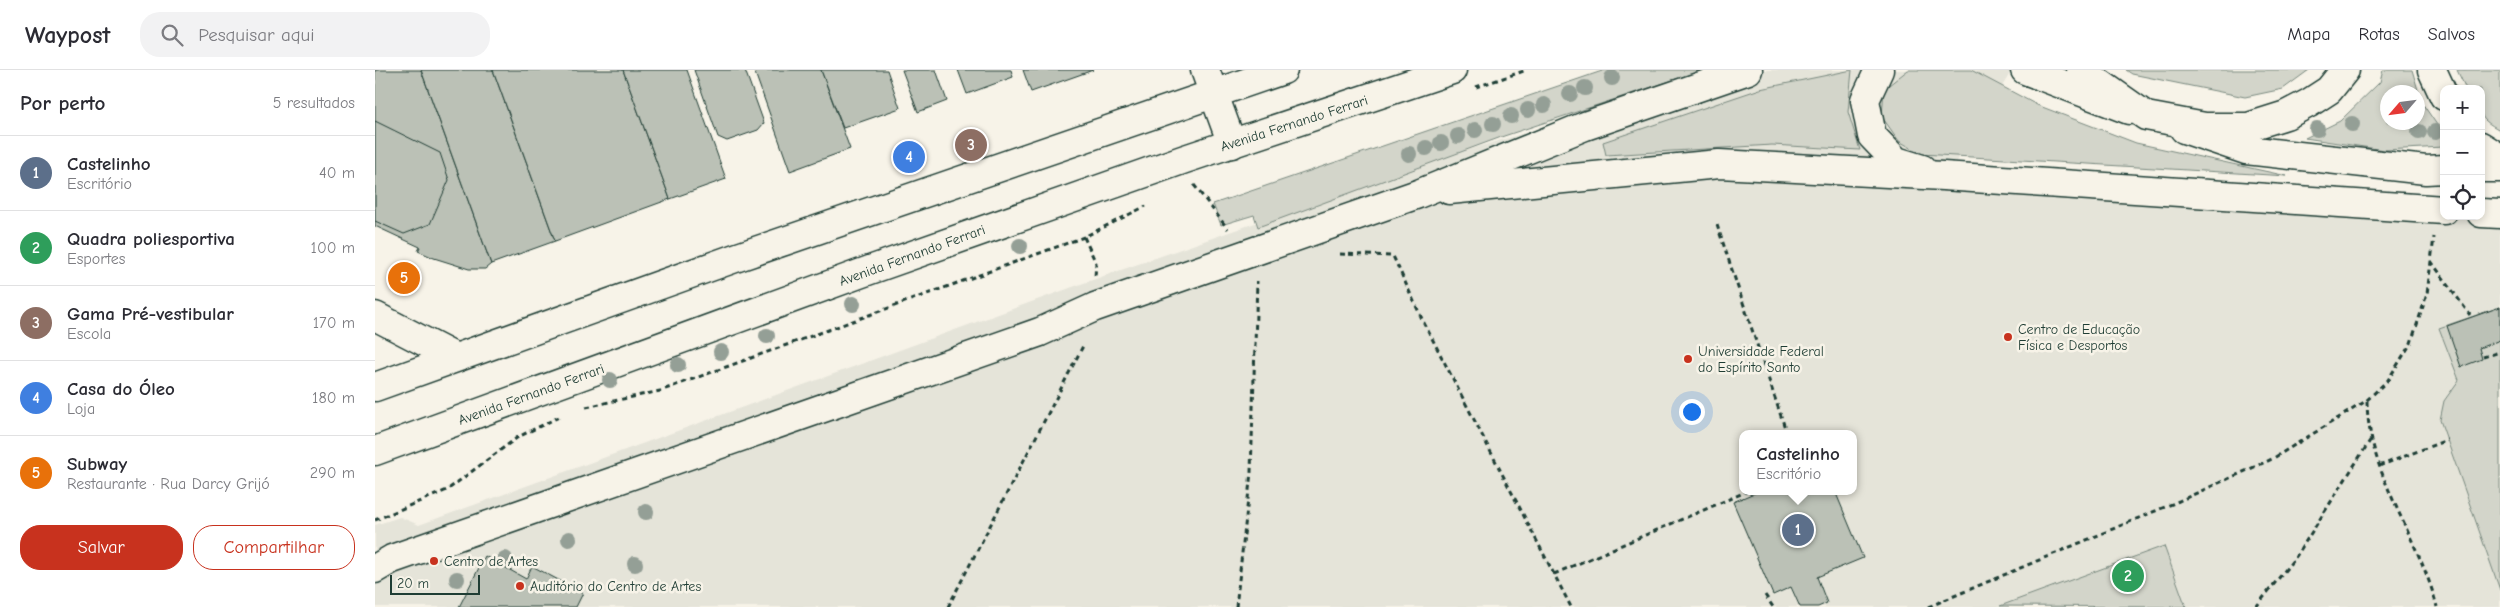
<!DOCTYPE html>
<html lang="pt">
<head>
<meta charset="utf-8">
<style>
  body { margin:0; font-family:"Comic Neue",sans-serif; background:#f2f2f3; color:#2b2b33 }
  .controls { position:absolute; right:15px; top:15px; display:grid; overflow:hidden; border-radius:10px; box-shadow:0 2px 8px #0003 }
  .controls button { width:45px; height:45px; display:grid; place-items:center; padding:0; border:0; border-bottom:1px solid #e1e1e2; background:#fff; color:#2b2b33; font:25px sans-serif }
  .compass { position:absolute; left:2005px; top:15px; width:45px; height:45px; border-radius:50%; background:#fff; box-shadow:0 2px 8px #0003; rotate:242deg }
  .scale { position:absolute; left:15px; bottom:12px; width:90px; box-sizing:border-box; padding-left:5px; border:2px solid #1f3d34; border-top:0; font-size:14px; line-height:18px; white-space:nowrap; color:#1f3d34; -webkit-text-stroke:4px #f7f3e8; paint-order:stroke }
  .you { position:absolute; left:1316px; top:341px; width:18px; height:18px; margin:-12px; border:4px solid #fff; border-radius:50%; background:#1a73e8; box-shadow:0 0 0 8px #1a73e833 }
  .badge { display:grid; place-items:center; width:32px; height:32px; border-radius:50%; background:#c8321e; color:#fff; font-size:16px; font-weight:700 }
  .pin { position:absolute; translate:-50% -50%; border:2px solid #fff; box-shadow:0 1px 5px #0006 }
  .popup { position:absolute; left:1364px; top:360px; width:118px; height:65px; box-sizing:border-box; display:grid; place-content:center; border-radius:10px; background:#fff; filter:drop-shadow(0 1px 4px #0005); font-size:16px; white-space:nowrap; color:#7c7c81 }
  .popup b { font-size:19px; color:#2b2b33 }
  .popup::after { content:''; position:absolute; left:50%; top:100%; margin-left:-10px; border:10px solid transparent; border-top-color:#fff }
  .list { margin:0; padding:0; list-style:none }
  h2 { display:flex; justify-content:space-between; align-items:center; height:65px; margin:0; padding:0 20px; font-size:21px }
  h2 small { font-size:16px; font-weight:400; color:#7c7c81 }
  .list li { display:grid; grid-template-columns:32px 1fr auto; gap:15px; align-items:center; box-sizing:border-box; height:75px; padding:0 20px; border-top:1px solid #e1e1e2 }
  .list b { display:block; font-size:19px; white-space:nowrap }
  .list p { margin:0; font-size:16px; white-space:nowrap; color:#7c7c81 }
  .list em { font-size:16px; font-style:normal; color:#7c7c81 }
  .actions { display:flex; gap:10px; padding:15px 20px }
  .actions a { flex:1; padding:11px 0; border:1px solid #c8321e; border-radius:20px; text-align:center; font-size:18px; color:#c8321e }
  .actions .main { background:#c8321e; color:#fff }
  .icon { flex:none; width:28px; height:28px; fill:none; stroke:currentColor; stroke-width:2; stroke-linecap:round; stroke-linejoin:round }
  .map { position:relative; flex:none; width:2125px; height:537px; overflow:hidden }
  header { display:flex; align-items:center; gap:30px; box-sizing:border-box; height:70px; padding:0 25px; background:#fff; border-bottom:1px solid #e1e1e2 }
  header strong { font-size:24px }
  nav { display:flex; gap:28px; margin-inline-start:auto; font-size:18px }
  .search { width:350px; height:45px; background:#f2f2f3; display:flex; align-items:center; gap:12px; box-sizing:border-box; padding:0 18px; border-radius:20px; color:#7c7c81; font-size:19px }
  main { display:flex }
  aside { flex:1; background:#fff }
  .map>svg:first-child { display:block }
  .built { fill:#e5e4d9; fill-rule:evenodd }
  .green { fill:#d3d5ca; stroke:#79897f; fill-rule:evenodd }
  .building { fill:#bbc1b6; stroke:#1f3d34 }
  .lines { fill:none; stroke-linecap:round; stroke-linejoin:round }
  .minor-casing { stroke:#1f3d34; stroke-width:31 }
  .major-casing { stroke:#1f3d34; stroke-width:31 }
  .path { stroke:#1f3d34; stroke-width:3; stroke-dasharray:5 4; stroke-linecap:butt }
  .minor { stroke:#f7f3e8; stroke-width:28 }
  .major { stroke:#f7f3e8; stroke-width:28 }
  .tree { fill:#949f96 }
  .poi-dot { fill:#c8321e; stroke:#f7f3e8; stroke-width:2 }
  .labels { text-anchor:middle; stroke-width:5; stroke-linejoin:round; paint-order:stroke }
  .street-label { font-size:14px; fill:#1f3d34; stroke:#f7f3e8 }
  .poi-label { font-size:14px; fill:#1f3d34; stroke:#f7f3e8; text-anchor:start }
</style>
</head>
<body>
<header>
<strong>Waypost</strong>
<div class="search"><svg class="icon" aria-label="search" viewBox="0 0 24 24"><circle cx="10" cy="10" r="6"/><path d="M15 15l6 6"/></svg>Pesquisar aqui</div>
<nav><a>Mapa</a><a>Rotas</a><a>Salvos</a></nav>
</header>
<main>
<aside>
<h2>Por perto<small>5 resultados</small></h2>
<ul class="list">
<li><span class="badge" style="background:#5c6f8a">1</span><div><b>Castelinho</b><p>Escritório</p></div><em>40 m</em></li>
<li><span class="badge" style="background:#2e9e5b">2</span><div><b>Quadra poliesportiva</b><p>Esportes</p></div><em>100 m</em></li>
<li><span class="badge" style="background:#8d6e63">3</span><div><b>Gama Pré-vestibular</b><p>Escola</p></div><em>170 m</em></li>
<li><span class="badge" style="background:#3f7fe0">4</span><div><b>Casa do Óleo</b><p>Loja</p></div><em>180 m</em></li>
<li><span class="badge" style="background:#e8710a">5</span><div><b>Subway</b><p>Restaurante · Rua Darcy Grijó</p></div><em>290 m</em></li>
</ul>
<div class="actions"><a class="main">Salvar</a><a>Compartilhar</a></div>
</aside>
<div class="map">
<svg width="2125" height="537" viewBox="0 0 2125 537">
  <rect width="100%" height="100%" fill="#f7f3e8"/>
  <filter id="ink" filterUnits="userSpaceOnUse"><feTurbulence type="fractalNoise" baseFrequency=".02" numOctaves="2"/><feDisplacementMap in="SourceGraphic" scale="10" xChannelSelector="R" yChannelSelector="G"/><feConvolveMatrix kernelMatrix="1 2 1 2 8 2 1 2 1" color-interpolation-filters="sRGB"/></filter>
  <g filter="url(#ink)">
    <path class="built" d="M1346,0H1637L1581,93L2069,125V146H2106V128L2125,129V537H0V455L25,447L44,455L706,214L1072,86L1222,42ZM1368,364H1478V421H1368Z"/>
    <g class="green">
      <path d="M1230,0H1328L1129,66L883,157L879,145L846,155L838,134Z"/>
      <path d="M1477,0L1473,42L1485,80L1397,75L1231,85L1228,72L1385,19Z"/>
      <path d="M1533,0H1596L1662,35L1761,73L1912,106L1547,84L1524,71L1507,47L1509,19Z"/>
      <path d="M1751,0H1934L1908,19L1870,27L1757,4Z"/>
      <path d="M2008,0H2037L2047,33L2069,65V77L2009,80L1930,68L1965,51L2005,12ZM2012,22H2042V52H2012Z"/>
      <path d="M2082,0H2125V60C2101,47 2106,45 2106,19H2091Z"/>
      <path d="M2125,237V520L2065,350L2069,331L2084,310L2064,258Z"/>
      <path d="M1789,476L1811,537L1625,536Z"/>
    </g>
    <g class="building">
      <path d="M0,0H46L116,194L110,199H94L59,188L43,181L45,177L0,156Z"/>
      <path d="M46,0H118L180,171L116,194Z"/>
      <path d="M118,0H248L295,129L180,171Z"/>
      <path d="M248,0H312L351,109L295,129Z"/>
      <path d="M319,0H370L389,53L383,60L352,71L343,67Z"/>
      <path d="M379,0H446L475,79L415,101Z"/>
      <path d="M446,0H512L525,38L468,58Z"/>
      <path d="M527,0H561L572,31L543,42Z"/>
      <path d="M583,0H636L638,7L592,24Z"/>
      <path d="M648,0H718L656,22Z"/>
      <path d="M0,51L65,83L74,110L55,154L29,164L0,151Z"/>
      <path d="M2125,237V270L2104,278L2107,289L2086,297L2072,256Z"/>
      <path d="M1384,421H1460L1488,488L1442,507L1452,533L1443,537H1425L1416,517L1398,525L1358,432Z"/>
      <path d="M110,486L151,509L157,496L208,523L201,537H84Z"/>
    </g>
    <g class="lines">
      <defs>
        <g id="minor">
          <path d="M830,0L857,74"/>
          <path d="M1504,0L1490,30L1497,66L1521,91L1547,99"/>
          <path d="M1650,0L1754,40"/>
          <path d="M1809,59L1871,80L2051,100L2069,99"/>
          <path d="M2106,98H2125"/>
          <path d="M1074,120L1344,94L1568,106L2069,140"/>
          <path d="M2106,143L2125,144"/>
          <path d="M0,246L79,287"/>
          <path d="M0,499L17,489L665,262L720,237L1043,124L1210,56L1373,0"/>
        </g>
        <g id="major">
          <path d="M1706,0L1771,46L1830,57H1873L1911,45L1934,33L1954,20L1970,0"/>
          <path d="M2057,0L2069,26"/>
          <path d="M2106,76L2125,88"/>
          <path d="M0,317L363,187L908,0"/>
          <path d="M0,381L495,200L810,89L1077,0"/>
        </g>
      </defs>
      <use href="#minor" class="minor-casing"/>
      <use href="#major" class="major-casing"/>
      <g class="path">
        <path d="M1101,17L1152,0"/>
        <path d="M819,115L853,159"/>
        <path d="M1342,155L1412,364"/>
        <path d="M709,167L721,193L720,207"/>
        <path d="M965,184L1018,186L1048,251L1196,537"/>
        <path d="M2056,191L2095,245"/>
        <path d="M2108,287L2125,282"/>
        <path d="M1992,331C1993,406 2044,466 2062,537"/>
        <path d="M211,337L285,321L709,167L771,136"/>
        <path d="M2004,396L2072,370"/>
        <path d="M0,450L72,420L143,367L186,346"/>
        <path d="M1179,504L1373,421"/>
        <path d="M1390,525L1398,537"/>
        <path d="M573,537L709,274"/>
        <path d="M861,537L876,402L882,211"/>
        <path d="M1553,537L1804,431L1897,389L1991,331L2013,310L2036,273L2052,224L2059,167"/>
        <path d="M1881,537L1922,485L1996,369"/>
      </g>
      <use href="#minor" class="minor"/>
      <use href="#major" class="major"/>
    </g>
    <g class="tree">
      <circle cx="1237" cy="8" r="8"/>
      <circle cx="1210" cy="18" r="8"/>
      <circle cx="1195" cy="24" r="8"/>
      <circle cx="1169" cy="35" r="8"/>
      <circle cx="1153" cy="40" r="8"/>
      <circle cx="1136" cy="46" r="8"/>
      <circle cx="1118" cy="54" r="8"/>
      <circle cx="1977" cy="54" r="8"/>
      <circle cx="1942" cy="59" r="8"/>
      <circle cx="1100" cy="60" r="8"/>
      <circle cx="2044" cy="62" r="8"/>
      <circle cx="2060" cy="62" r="8"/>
      <circle cx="1083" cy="66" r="8"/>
      <circle cx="1066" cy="73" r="8"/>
      <circle cx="1051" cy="78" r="8"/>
      <circle cx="1034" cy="84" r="8"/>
      <circle cx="645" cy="176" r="8"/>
      <circle cx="478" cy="234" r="8"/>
      <circle cx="392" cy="266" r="8"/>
      <circle cx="346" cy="282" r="8"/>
      <circle cx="303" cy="295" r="8"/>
      <circle cx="235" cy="310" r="8"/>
      <circle cx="271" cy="442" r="8"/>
      <circle cx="194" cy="469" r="8"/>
      <circle cx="130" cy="489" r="8"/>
      <circle cx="260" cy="494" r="8"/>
      <circle cx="82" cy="509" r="8"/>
    </g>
  </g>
  <g class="poi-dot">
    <circle cx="1633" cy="267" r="5"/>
    <circle cx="1313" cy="289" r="5"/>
    <circle cx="59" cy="491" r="5"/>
    <circle cx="145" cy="516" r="5"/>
  </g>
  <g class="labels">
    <g class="street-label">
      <text transform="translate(919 53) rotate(-18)" y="5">Avenida Fernando Ferrari</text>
      <text transform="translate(537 185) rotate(-20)" y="5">Avenida Fernando Ferrari</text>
      <text transform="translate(156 324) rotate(-20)" y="5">Avenida Fernando Ferrari</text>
    </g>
    <g class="poi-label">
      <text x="1643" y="264">Centro de Educação<tspan x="1643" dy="16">Física e Desportos</tspan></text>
      <text x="1323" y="286">Universidade Federal<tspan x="1323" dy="16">do Espírito Santo</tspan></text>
      <text x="69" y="496">Centro de Artes</text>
      <text x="155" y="521">Auditório do Centro de Artes</text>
    </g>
  </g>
</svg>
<div class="controls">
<button>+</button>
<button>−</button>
<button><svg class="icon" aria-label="locate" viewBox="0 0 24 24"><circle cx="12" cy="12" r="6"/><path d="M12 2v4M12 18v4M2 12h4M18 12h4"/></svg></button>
</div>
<svg class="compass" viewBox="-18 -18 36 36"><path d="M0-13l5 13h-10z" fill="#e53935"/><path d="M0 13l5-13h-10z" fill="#7c7c81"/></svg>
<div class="scale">20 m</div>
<div class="you"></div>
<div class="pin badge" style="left:1423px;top:460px;background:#5c6f8a">1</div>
<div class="popup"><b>Castelinho</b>Escritório</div>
<div class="pin badge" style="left:1753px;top:506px;background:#2e9e5b">2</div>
<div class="pin badge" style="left:596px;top:75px;background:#8d6e63">3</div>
<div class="pin badge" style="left:534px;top:87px;background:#3f7fe0">4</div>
<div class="pin badge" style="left:29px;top:208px;background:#e8710a">5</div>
</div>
</main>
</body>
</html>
